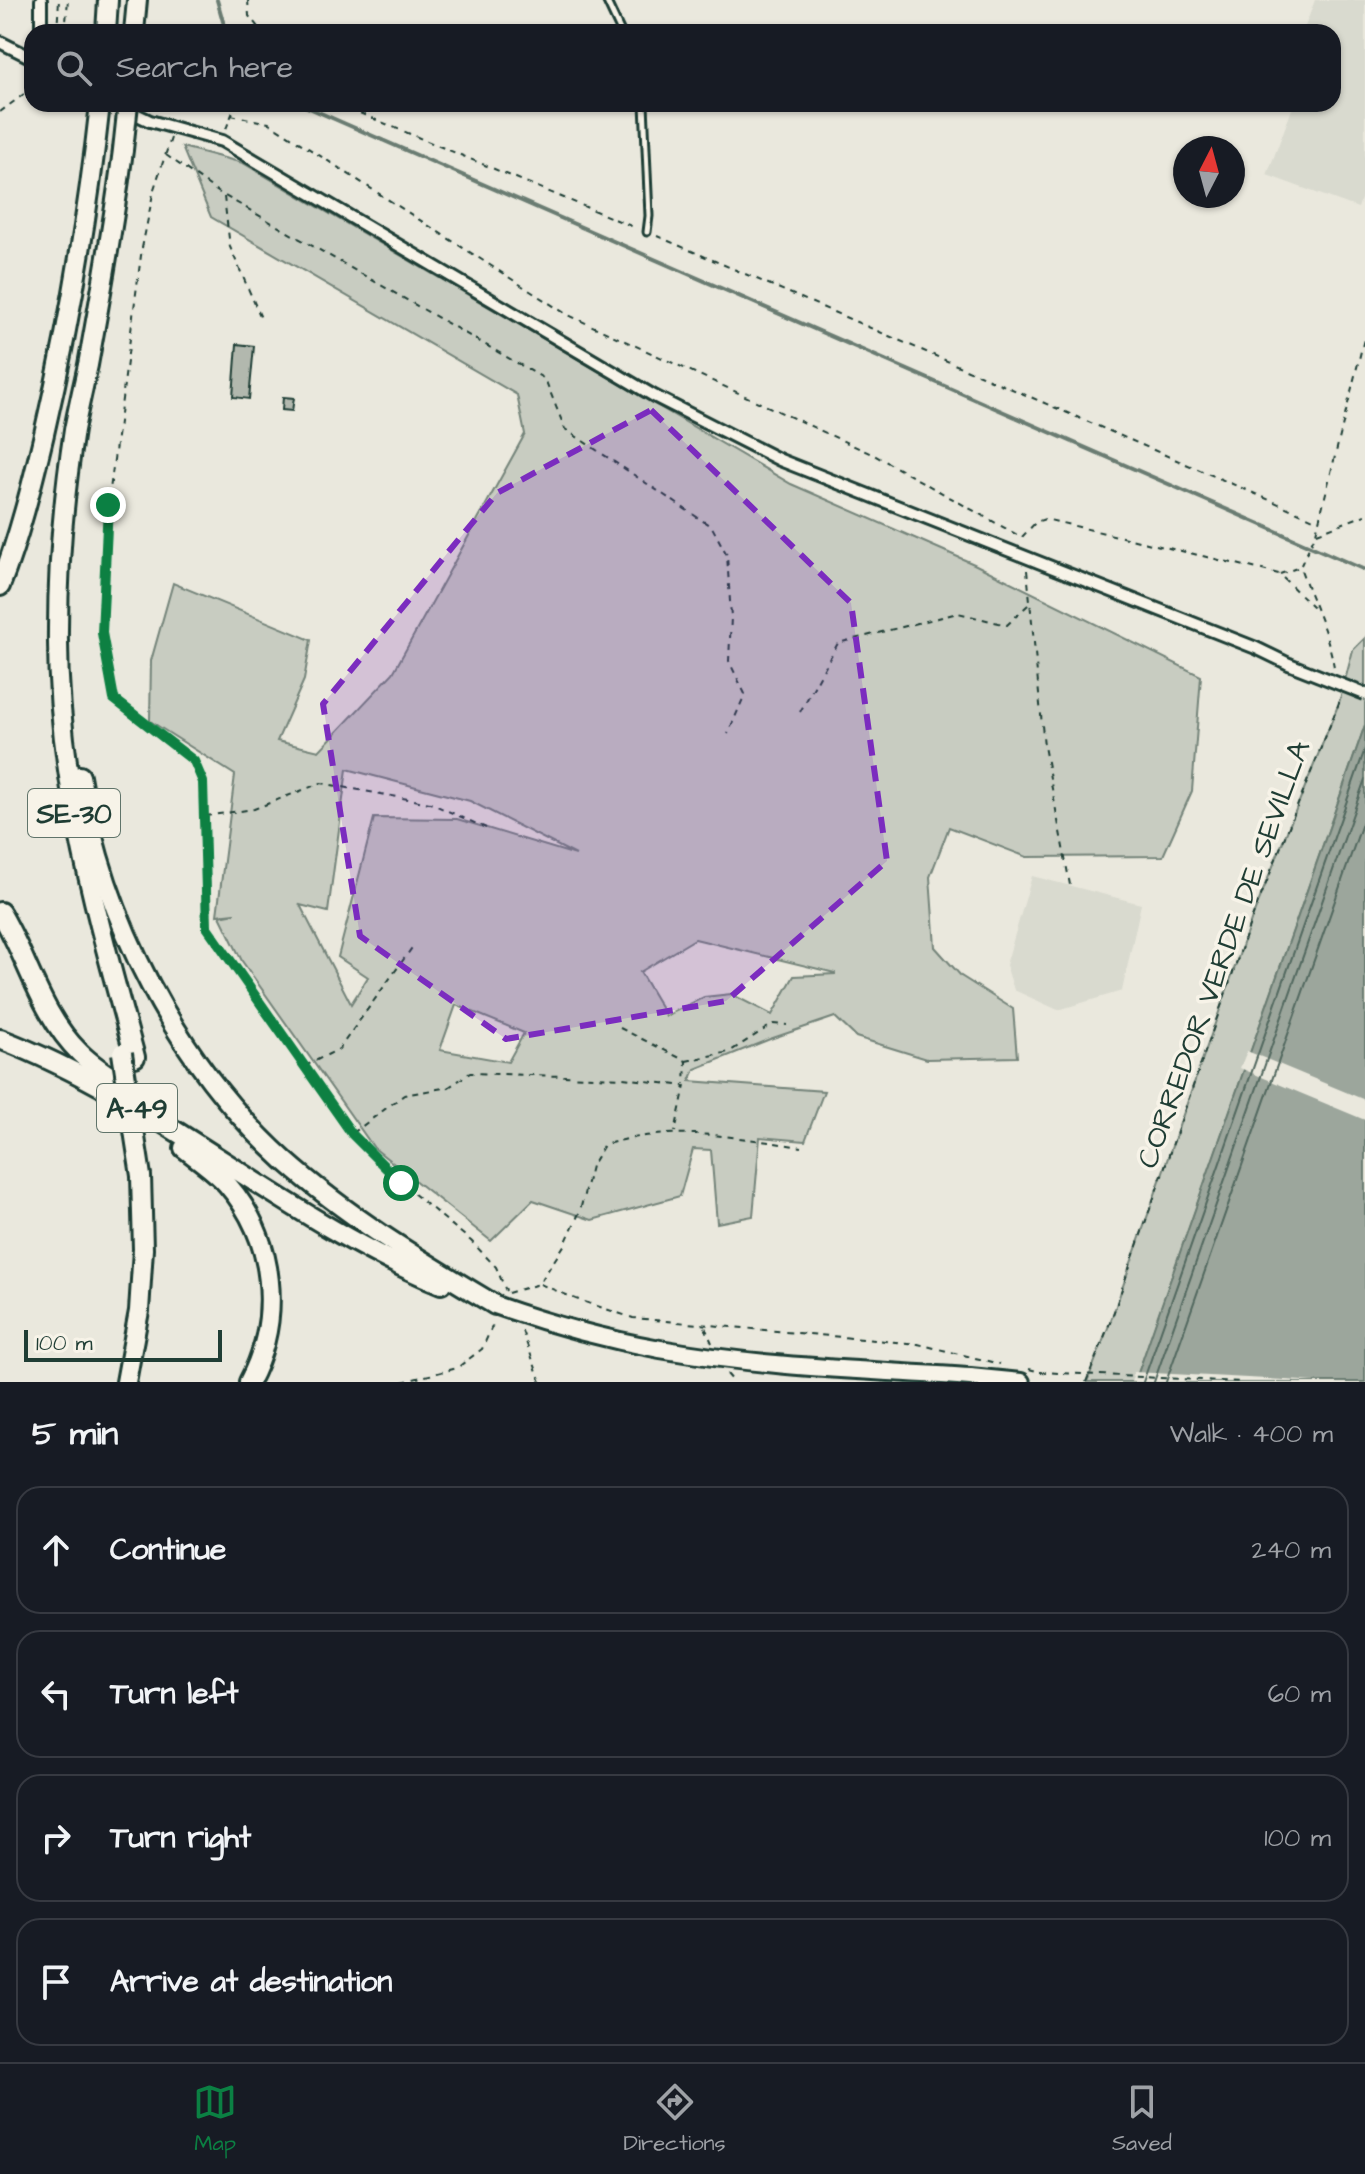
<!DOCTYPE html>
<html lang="en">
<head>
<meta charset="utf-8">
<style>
  body { margin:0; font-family:"Architects Daughter",sans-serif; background:#242831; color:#f1f3f6 }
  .compass { position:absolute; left:1173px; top:136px; width:72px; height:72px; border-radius:50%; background:#171b24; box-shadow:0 2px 6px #0004; rotate:6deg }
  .scale { position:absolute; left:24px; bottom:20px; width:198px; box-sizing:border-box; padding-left:8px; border:4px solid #1f3d34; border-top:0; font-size:22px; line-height:28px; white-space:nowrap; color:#1f3d34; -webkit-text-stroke:6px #f7f3e8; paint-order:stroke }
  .stop { position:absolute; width:24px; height:24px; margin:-18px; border:6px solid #0b8043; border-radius:50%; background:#fff }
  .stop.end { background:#0b8043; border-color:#fff; box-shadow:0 2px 8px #0008 }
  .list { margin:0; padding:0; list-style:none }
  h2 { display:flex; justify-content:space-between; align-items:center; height:104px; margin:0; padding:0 32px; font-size:34px }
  h2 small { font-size:26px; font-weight:400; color:#9ea1a6 }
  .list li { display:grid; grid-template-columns:52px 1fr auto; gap:24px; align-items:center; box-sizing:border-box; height:128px; margin:0 16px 16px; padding:0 16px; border:2px solid #363941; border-radius:24px }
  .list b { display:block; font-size:30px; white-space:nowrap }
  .list em { font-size:26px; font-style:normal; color:#9ea1a6 }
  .icon { flex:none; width:44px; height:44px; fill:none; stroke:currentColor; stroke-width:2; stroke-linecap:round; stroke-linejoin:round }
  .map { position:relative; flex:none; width:1365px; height:1382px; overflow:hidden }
  .search { position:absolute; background:#171b24; box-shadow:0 2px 6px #0004; left:24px; right:24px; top:24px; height:88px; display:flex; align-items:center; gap:20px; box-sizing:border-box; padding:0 28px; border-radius:24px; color:#9ea1a6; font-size:30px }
  .sheet { height:680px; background:#171b24 }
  nav { display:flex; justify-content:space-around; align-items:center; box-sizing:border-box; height:112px; border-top:2px solid #363941; background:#171b24; font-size:22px; color:#9ea1a6 }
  nav a { display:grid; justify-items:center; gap:4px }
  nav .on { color:#0b8043 }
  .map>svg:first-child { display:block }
  .built { fill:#d9dacf }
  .green { fill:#c8ccc1; stroke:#74847a; stroke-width:2; fill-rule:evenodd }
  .water { fill:#9ca69c; stroke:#6a7c72; stroke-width:2 }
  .pier { fill:#eae8dd }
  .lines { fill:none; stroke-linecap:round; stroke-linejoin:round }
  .shore { stroke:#51675e; stroke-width:2 }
  .stream { stroke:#6a7c72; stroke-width:4 }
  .building { fill:#b2b8ae; stroke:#1f3d34; stroke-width:2 }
  .service-casing { stroke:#1f3d34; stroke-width:11 }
  .minor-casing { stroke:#1f3d34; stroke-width:16 }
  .trunk-casing { stroke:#1f3d34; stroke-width:22 }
  .motorway-casing { stroke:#1f3d34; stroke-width:24 }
  .path { stroke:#1f3d34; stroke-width:2; stroke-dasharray:6 6; stroke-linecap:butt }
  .service { stroke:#f7f3e8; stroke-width:5 }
  .minor { stroke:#f7f3e8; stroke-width:10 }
  .trunk { stroke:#f7f3e8; stroke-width:16 }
  .motorway { stroke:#f7f3e8; stroke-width:18 }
  .minor-bridge-casing { stroke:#1f3d34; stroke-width:16; stroke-linecap:butt }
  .trunk-bridge-casing { stroke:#1f3d34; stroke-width:22; stroke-linecap:butt }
  .motorway-bridge-casing { stroke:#1f3d34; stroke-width:24; stroke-linecap:butt }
  .path-bridge { stroke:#1f3d34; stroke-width:2; stroke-dasharray:6 6; stroke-linecap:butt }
  .minor-bridge { stroke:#f7f3e8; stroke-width:10 }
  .trunk-bridge { stroke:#f7f3e8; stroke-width:16 }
  .motorway-bridge { stroke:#f7f3e8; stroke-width:18 }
  .route { stroke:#0b8043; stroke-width:10 }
  .marked { fill:#7b2cbf; fill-opacity:0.2; stroke:#7b2cbf; stroke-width:6; stroke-dasharray:16 10; stroke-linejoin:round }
  .labels { text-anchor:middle; stroke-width:7; stroke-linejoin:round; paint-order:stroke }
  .shield { fill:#f7f3e8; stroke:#60746a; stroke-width:2 }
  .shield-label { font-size:28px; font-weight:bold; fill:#1f3d34 }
  .street-label { font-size:30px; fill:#1f3d34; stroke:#f7f3e8 }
</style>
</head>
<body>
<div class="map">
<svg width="1365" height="1382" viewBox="0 0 1365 1382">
  <rect width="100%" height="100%" fill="#eae8dd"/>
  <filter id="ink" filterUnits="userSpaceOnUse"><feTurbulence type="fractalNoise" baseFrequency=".0125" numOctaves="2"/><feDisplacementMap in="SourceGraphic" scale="16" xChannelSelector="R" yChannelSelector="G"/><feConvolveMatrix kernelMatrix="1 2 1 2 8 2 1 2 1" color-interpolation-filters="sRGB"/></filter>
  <g filter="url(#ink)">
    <g class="built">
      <path d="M1315,0H1365V187L1358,208L1267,175L1294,104H1333V32H1303Z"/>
      <path d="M1032,876L1141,904L1122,991L1058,1010L1014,990L1006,965Z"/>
    </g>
    <g class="green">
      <path d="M182,147L243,163L791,484L974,564L1201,676L1192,791L1163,856L1027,857L949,827L930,877L935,947L961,976L1013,1009L1017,1057L927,1059L856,1037L835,1017L770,1039L695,1069L690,1081L824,1091L805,1141L760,1137L753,1216L717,1223L711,1150L693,1149L680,1196L592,1220L533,1200L491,1241L374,1148L242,961L220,916L235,913L217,915L235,775L150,721L151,661L173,583L311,640L304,680L277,741L319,751L393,673L525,434L517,395L211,217ZM347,769L470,801L576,855L457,819L374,818L338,957L368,977L351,1004L300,905L328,912ZM695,939L835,973V974L794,976L772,1015L731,994L704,997L666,1016L640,972ZM456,1005L524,1033L508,1062L440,1050Z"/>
      <path d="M1365,638V725L1135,1382H1087L1111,1320L1252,918L1339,703L1353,650Z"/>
    </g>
    <path class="water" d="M1365,725V1382H1135L1157,1318Z"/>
    <g class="pier">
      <path d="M1247,1051L1365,1100V1120L1240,1068Z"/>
      <path d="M1134,1372L1321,1382H1131Z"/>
    </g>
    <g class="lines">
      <g class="shore">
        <path d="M1143,1382L1365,749"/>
        <path d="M1154,1382L1365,779"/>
        <path d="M1166,1382L1365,815"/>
      </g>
      <g class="stream">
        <path d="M217,0L226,32"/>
        <path d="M300,104L1365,570"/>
      </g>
    </g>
    <g class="building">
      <path d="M237,344L254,346L249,399L233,397Z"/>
      <path d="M283,397L294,398L292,411L282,410Z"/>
    </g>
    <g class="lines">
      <defs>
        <g id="service">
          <path d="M606,0L621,32"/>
          <path d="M644,104L649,216L647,232"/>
        </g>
        <g id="minor">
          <path d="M41,32V0"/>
          <path d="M0,42L32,58"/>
          <path d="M115,104L150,121L222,141L654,396L780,460L1256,648L1289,664"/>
        </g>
        <path id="trunk" d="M970,1377L1021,1382"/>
        <g id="motorway">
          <path d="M106,32L108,0"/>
          <path d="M134,32L137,0"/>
          <path d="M123,150C114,222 101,294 88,365C83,387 78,409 74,430C64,495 58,564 58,629C56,777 97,916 135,1057"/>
          <path d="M0,586C19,537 32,485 44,434C69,326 88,215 100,104"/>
          <path d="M80,776C103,919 177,1063 285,1161C349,1218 422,1261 495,1305"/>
          <path d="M0,912C28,958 40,1014 80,1053C96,1069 117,1081 136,1093"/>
          <path d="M0,1039C158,1099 285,1220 441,1284"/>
          <path d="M184,1148C198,1159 215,1170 227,1184C275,1239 283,1318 249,1382"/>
          <path d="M126,1382L139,1311L143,1249L141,1176"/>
        </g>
      </defs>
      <use href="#service" class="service-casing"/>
      <use href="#minor" class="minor-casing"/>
      <use href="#trunk" class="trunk-casing"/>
      <use href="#motorway" class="motorway-casing"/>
      <g class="path">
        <path d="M248,0L249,16L262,32"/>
        <path d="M57,32L59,0"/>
        <path d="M65,32L68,0"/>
        <path d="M338,104L636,228"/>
        <path d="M0,112L32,88"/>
        <path d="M231,115L269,123L566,314L874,455L1021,537"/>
        <path d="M226,129L236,104"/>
        <path d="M171,138L154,189L142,248L108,505L102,633L114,699L194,761L203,782L207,927L352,1134L401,1183L471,1241L496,1267L506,1291"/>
        <path d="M166,155L218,192L545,379L565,429L712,527L727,555L731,617L729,661L745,694L728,734"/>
        <path d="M224,197L230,247L261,318"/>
        <path d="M657,236L1316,520"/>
        <path d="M1317,533L1365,515"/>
        <path d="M1022,537L1036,522L1045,519L1279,574L1313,607"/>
        <path d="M1027,570L1044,746L1070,885"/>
        <path d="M1280,574L1300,567"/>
        <path d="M1334,667C1328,632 1312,601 1300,567L1316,533L1365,335"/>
        <path d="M800,712L838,643L958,613L1007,625L1029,604"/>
        <path d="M205,816L254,809L321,783L430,803L486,828"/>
        <path d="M620,1028L686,1061L685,1084"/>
        <path d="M686,1061L729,1052L773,1024L787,1025"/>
        <path d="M305,1066L339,1049L414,945"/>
        <path d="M353,1133L404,1095L449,1087L470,1073L623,1078L685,1086L675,1132"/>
        <path d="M540,1284L576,1299L633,1318L918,1344L1000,1364"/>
        <path d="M508,1293L539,1284L565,1244L580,1211L591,1166L604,1145C673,1124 732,1137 802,1147"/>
        <path d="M705,1327L712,1343"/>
        <path d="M522,1331L541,1382"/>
        <path d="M1029,1369L1040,1372"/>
        <path d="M727,1374L734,1382"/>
        <path d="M402,1382L457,1368L482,1349L495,1320"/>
        <path d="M1086,1382L1111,1320L1252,918L1339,703L1338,697"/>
      </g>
      <use href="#service" class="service"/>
      <use href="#minor" class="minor"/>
      <use href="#trunk" class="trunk"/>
      <use href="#motorway" class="motorway"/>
      <defs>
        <path id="minor-bridge" d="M1289,664L1365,694"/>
        <path id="trunk-bridge" d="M495,1305C549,1324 604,1339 660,1349C762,1367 867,1370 970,1377"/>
        <g id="motorway-bridge">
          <path d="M123,150L128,104"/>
          <path d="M122,1053L141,1176"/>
        </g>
      </defs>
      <use href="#minor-bridge" class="minor-bridge-casing"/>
      <use href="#trunk-bridge" class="trunk-bridge-casing"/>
      <use href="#motorway-bridge" class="motorway-bridge-casing"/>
      <path class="path-bridge" d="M1040,1372L1241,1382"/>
      <use href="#minor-bridge" class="minor-bridge"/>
      <use href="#trunk-bridge" class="trunk-bridge"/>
      <use href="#motorway-bridge" class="motorway-bridge"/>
    </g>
  </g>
  <g class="lines" filter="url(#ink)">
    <path class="route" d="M108,505L102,633L114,699L194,761L203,782L207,927L352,1134L401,1183"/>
  </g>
  <path class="marked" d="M651,410L851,603L887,861L726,1001L506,1039L360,936L323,704L497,493Z"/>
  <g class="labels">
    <g class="shield">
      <rect x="28" y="789" width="92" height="48" rx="6"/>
      <rect x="97" y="1084" width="80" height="48" rx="6"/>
    </g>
    <g class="shield-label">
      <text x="74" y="823">SE-30</text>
      <text x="137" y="1118">A-49</text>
    </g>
    <g class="street-label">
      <text transform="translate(1223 954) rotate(-70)" y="10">CORREDOR VERDE DE SEVILLA</text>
    </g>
  </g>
</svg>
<svg class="compass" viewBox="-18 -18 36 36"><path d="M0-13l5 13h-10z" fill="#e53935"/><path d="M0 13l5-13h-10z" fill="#9ea1a6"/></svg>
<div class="scale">100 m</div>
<div class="stop" style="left:401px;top:1183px"></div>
<div class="stop end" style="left:108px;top:505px"></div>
<div class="search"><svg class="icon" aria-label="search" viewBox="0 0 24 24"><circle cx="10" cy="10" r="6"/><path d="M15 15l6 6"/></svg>Search here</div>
</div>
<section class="sheet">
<h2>5 min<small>Walk · 400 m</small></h2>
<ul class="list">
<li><svg class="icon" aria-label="ahead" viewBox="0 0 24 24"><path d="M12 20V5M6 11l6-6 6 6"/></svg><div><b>Continue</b></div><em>240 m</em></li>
<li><svg class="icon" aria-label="left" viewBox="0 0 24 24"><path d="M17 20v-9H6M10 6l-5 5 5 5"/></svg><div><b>Turn left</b></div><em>60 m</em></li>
<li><svg class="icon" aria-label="right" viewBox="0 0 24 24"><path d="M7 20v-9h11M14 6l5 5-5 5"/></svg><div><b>Turn right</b></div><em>100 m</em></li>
<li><svg class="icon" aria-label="arrive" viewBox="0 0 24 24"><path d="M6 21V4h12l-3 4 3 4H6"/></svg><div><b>Arrive at destination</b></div></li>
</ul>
</section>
<nav>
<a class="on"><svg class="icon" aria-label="map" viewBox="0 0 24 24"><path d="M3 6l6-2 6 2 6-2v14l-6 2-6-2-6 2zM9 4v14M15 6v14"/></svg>Map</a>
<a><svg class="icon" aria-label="directions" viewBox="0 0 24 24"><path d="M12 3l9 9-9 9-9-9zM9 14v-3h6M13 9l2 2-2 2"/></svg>Directions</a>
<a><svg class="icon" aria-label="saved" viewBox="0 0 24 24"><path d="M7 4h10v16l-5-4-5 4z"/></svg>Saved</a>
</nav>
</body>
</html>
